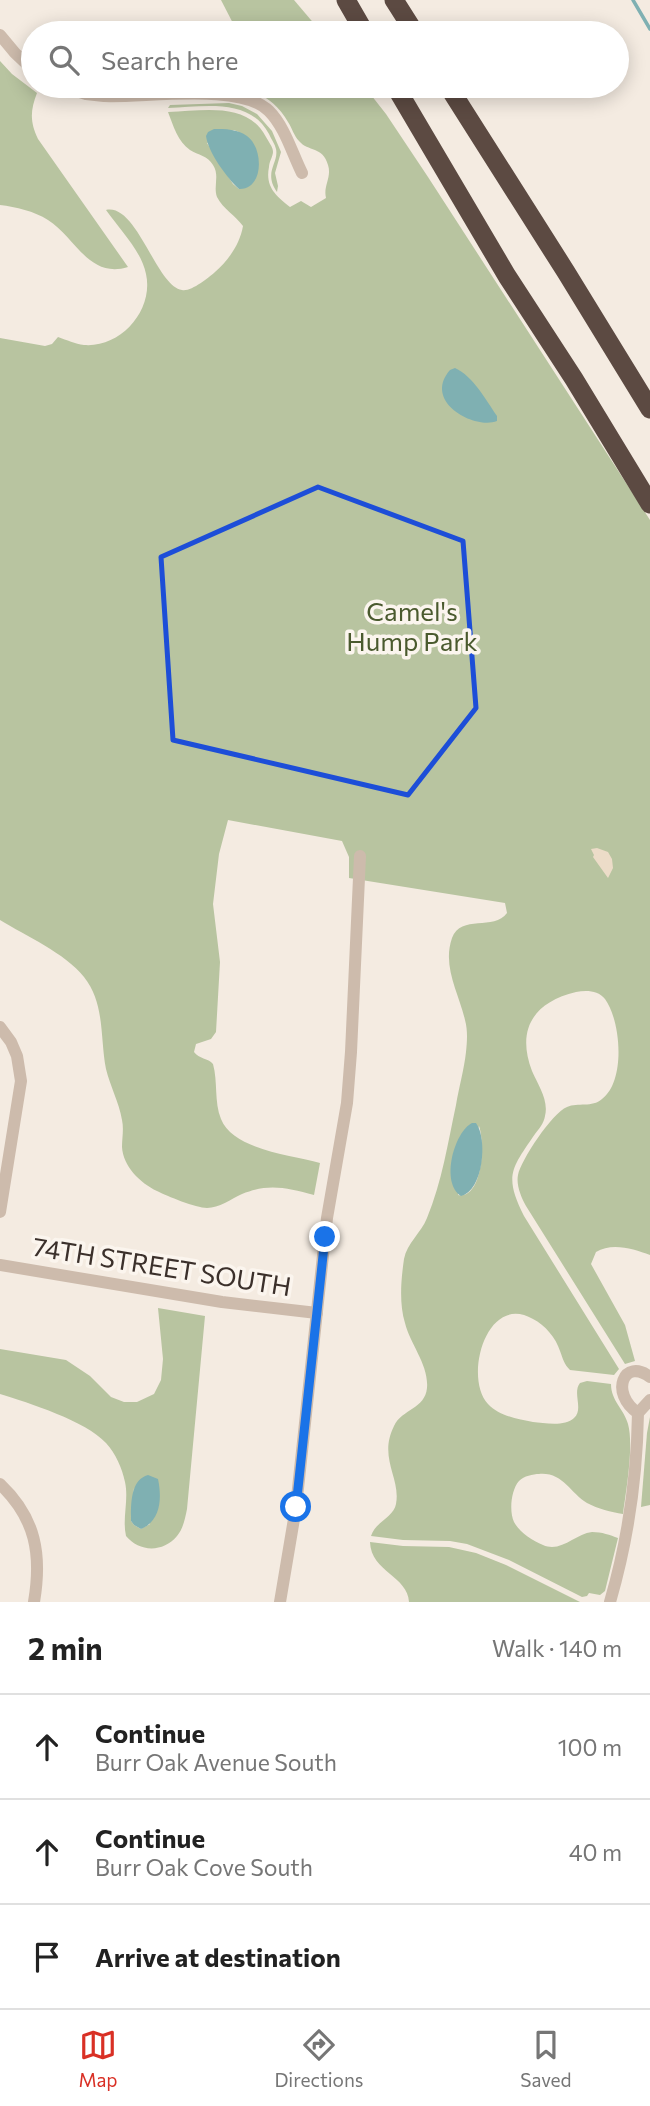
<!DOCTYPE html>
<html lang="en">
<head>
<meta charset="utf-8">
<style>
  body { margin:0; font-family:Commissioner,sans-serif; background:#f6f6f6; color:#222 }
  .stop { position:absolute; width:21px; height:21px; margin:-16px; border:5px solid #1a73e8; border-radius:50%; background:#fff }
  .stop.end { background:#1a73e8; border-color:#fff; box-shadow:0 2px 7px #0008 }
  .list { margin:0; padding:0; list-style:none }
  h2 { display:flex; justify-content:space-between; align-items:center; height:91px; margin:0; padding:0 28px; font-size:30px }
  h2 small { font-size:23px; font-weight:400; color:#767676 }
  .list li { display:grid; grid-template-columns:46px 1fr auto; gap:21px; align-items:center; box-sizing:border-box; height:105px; padding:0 28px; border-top:2px solid #e0e0e0 }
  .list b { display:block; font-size:26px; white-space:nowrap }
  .list p { margin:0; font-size:23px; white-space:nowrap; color:#767676 }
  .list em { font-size:23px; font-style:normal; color:#767676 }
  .icon { flex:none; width:38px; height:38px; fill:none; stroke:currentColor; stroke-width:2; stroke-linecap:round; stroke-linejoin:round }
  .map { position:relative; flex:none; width:650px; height:1602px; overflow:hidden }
  .search { position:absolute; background:#fff; box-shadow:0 4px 18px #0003; left:21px; right:21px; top:21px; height:77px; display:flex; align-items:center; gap:18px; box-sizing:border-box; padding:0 24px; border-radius:38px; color:#767676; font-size:26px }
  .sheet { height:406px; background:#fff }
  nav { display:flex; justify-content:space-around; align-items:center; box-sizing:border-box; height:98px; border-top:2px solid #e0e0e0; background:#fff; font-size:19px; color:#767676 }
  nav a { display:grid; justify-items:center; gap:4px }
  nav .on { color:#d93025 }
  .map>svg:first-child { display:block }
  .green { fill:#b8c4a0; fill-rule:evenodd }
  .plaza { fill:#ecdcc8 }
  .water { fill:#7fb0b2 }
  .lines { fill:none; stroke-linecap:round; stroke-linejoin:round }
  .stream { stroke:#7fb0b2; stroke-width:3.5 }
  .minor { stroke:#cdbbac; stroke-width:12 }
  .highway { stroke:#5c4a42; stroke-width:19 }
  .route { stroke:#1a73e8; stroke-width:9 }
  .marked { fill:none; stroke:#1d4ed8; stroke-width:5; stroke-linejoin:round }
  .labels { text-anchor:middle; stroke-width:7; stroke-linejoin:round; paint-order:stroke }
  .park-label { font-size:26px; fill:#4a5a2e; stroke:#fbf5ee }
  .street-label { font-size:26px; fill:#3b302b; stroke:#fbf5ee }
</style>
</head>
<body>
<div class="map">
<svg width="650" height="1602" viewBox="0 0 650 1602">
  <rect width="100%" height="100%" fill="#f4ebe1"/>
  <g class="green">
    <path d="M221,0H294L322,33H238Z"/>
    <path d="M0,61L12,74L37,93C30,111 30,122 38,139L128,267C89,279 76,238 48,220C34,211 16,207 0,205Z"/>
    <path d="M250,86H364L386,114L428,177L650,520V1255C634,1249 612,1242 596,1252L591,1264L625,1325L635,1361L625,1364L526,1206C521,1197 516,1185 518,1175C521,1160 552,1113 567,1107C578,1102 592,1108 602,1099C626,1081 621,1021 605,999C598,990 586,990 576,992C534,1002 516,1029 532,1071C538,1085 549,1100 545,1116C544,1123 539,1129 535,1134C511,1169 504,1176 524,1216L619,1369L614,1375L570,1370C564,1364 563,1359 560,1351C556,1338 545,1325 533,1319C487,1292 463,1377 488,1404C499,1416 518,1419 533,1422C544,1423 565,1427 574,1418C584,1409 572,1393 580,1383L587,1381L611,1384C611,1401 624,1409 628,1424C634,1445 626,1492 623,1514C611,1512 598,1509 587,1503C570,1493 563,1472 539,1474C533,1474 524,1476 519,1481C511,1490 509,1511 514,1522C520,1533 532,1540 543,1545C561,1553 575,1534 592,1532C602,1532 610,1535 618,1538L605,1591L600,1595L589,1593L587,1596L582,1597L509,1560L467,1544L450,1541L403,1540L371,1536C376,1521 394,1517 396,1504C401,1478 378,1458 394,1426C402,1409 425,1409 427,1388C429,1365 410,1344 405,1323C399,1303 401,1280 404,1259C407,1243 421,1233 427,1218C442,1182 448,1142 456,1105C459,1087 464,1070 466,1052C467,1042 468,1031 465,1020C459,993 442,967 452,938C461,914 494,931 507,913L505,903L349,878V857L342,841L228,820L219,854L213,904L220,962L216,1032L211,1039L196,1044L194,1052C199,1059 208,1058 213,1064C218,1082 214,1102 221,1119C233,1150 292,1155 320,1163L314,1195C287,1188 269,1183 242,1194C231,1199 219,1208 207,1208C196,1208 167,1196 157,1191C140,1183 123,1166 122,1147C122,1138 124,1129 122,1120C119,1102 110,1086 106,1069C100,1038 105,1003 84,977C65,953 26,936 0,920V338L45,346L52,344L58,337C67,340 75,344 84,345C121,348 154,310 146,274C141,250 120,230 106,210C137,203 156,286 182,290C191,292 208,278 215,272C228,261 240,244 243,226C236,216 223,209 217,197C213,186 220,176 213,165C208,156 198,155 190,150C178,142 173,125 168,112C203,111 247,101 266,137C268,141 273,147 273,152C273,156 269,162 269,167C265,187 276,196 290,207L301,201L311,207L326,198C323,186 332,177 328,165C323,146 308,152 299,141C294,136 292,128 288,122C279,106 267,97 250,89ZM234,130C254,137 260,155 257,174L239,189L233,184L207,143ZM479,1126C485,1142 483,1199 458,1195Z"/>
    <path d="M229,103L242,106L257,114L272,131L281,152L275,173L278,186L277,192C263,172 279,163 276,149C275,144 271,139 269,134C249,97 203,107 168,108L170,105Z"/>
    <path d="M158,1308L205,1316L187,1509C185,1519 183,1529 177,1536C163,1553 139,1552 126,1536C122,1518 129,1500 125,1482C122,1468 116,1454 106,1443C86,1421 29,1403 0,1394V1349L66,1360L90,1376L111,1397L124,1402H137L154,1394L161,1380L163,1359ZM134,1488L150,1524L141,1529L134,1525L131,1521Z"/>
    <path d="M650,1417V1505L641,1507L647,1433Z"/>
    <path d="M370,1542L403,1546L449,1547L476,1553L506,1565L580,1602H409C408,1576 371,1572 370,1542Z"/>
  </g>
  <path class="plaza" d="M597,848L608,852L612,859L613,868L608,878L593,857L594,855L591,849Z"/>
  <g class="water">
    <path d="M214,129C225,129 238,129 247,136C264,148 264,190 239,189C227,178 208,152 206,136L208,132Z"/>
    <path d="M455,368C473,376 486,400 497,416V421C475,430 422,402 450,370Z"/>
    <path d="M472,1123H476C488,1139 483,1191 461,1196C440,1183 454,1132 472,1123Z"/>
    <path d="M148,1475L158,1479C162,1498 161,1521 141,1529L134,1525L131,1521C131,1505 130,1480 148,1475Z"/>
  </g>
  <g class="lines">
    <path class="stream" d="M633,0L650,29"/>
    <g class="minor">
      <path d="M0,35L15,53L33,70"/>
      <path d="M61,86L86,94L104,96C144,98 241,82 269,111C285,127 292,153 302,173"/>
      <path d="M0,1027L11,1042L17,1056L21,1081L0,1212"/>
      <path d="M0,1265L222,1302L317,1313"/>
      <path d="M638,1413C609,1393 624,1357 650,1377"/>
      <path d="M0,1484C36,1518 42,1555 34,1602"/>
      <path d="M280,1602L296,1507L327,1218L347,1103L351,1052L360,856"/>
      <path d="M610,1602C628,1540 637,1478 638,1413L650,1400"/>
    </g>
    <g class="highway">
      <path d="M346,0L365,33"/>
      <path d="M394,0L415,33"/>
      <path d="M395,86L507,276L574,379L650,504"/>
      <path d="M448,86L566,272L650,409"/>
    </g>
  </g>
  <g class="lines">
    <path class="route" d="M296,1507L325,1237"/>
  </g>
  <path class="marked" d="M318,487L463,541L476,708L408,795L173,740L161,557Z"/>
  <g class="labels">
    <g class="park-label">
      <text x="412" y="621">Camel's<tspan x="412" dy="30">Hump Park</tspan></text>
    </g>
    <g class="street-label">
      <text transform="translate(162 1267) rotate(9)" y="9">74TH STREET SOUTH</text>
    </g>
  </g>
</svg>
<div class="stop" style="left:296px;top:1507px"></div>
<div class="stop end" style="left:325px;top:1237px"></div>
<div class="search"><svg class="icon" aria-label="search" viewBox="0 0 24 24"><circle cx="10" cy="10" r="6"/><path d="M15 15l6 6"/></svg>Search here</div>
</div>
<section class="sheet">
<h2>2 min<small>Walk · 140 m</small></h2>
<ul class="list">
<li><svg class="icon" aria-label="ahead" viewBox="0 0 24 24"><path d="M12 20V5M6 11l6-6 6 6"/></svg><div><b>Continue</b><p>Burr Oak Avenue South</p></div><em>100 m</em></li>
<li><svg class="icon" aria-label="ahead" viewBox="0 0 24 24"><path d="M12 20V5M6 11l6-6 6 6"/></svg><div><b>Continue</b><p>Burr Oak Cove South</p></div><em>40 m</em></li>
<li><svg class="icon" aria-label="arrive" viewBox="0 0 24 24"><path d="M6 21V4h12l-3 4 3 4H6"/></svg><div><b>Arrive at destination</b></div></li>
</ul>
</section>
<nav>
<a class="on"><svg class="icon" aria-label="map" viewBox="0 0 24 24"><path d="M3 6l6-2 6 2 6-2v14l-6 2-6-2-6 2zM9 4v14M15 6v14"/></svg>Map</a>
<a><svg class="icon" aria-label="directions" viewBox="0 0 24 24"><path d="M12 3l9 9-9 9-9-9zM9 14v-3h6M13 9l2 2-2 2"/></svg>Directions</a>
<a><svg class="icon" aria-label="saved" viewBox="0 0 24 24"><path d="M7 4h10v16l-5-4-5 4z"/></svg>Saved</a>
</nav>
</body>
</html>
